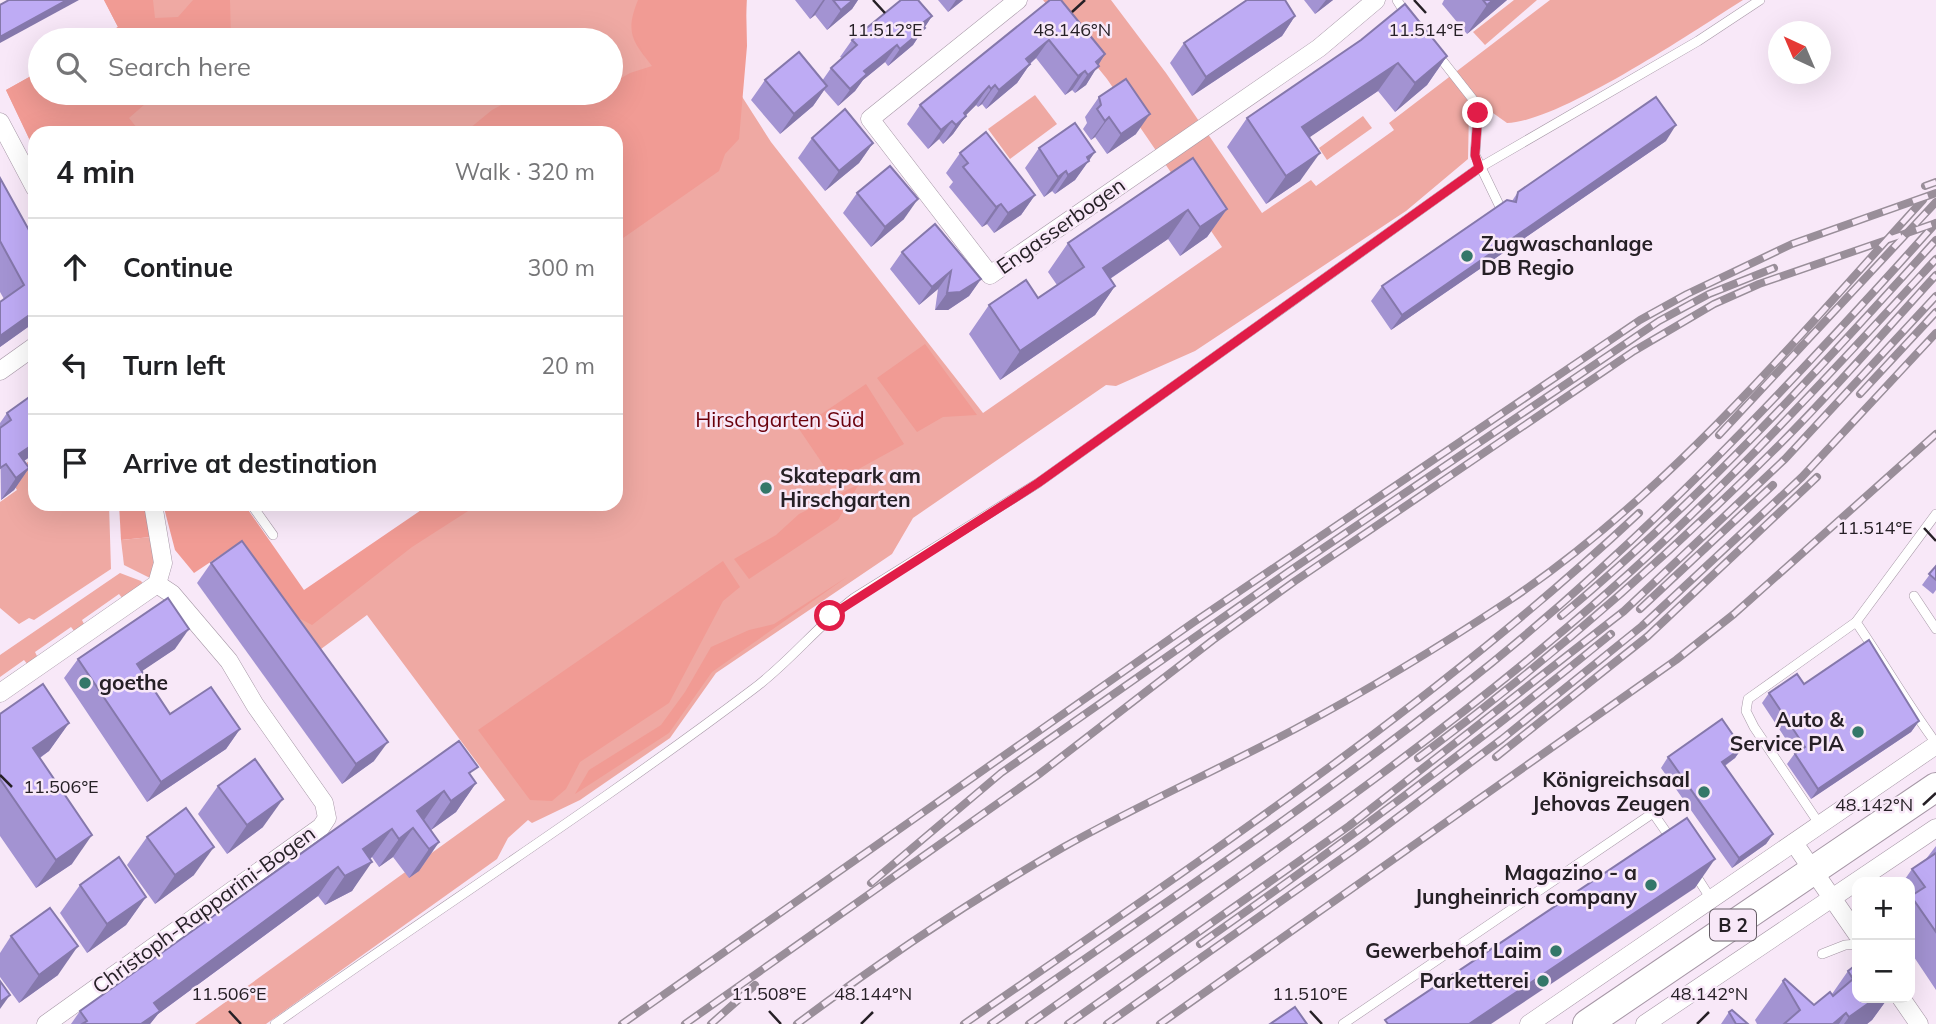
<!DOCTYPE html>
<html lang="en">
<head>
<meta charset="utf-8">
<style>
  body { margin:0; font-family:Mulish,sans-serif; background:#f6f6f6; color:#202124 }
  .controls { position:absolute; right:21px; bottom:21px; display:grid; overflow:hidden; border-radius:14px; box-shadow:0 7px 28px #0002 }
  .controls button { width:63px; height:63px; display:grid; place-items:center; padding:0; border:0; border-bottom:2px solid #e0e0e0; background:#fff; color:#202124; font:35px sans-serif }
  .compass { position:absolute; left:1768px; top:21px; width:63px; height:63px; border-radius:50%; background:#fff; box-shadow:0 7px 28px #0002; rotate:316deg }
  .stop { position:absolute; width:21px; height:21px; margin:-16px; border:5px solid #e11d48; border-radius:50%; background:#fff }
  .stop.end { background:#e11d48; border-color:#fff; box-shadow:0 2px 7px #0008 }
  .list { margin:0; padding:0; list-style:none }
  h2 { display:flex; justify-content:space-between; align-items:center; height:91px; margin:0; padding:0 28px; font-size:30px }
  h2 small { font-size:23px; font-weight:400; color:#757577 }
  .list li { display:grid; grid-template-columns:46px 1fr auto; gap:21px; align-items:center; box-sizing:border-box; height:98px; padding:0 28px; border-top:2px solid #e0e0e0 }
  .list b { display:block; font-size:26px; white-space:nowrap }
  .list em { font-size:23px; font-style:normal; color:#757577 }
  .icon { flex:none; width:38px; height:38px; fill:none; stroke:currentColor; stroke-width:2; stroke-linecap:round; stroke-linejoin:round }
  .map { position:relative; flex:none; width:1936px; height:1024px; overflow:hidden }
  .search { position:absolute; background:#fff; box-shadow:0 7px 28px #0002; left:28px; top:28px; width:595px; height:77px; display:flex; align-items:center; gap:18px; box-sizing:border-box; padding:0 24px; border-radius:38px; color:#757577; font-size:26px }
  .panel { position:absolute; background:#fff; box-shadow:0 7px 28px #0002; left:28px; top:126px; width:595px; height:385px; border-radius:21px }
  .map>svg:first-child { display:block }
  .green { fill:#efa9a3 }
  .forest { fill:#f19b94 }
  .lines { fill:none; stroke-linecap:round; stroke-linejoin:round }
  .lane-casing { stroke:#a697a6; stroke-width:10 }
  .street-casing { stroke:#a697a6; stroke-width:19 }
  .primary-casing { stroke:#a697a6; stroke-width:30 }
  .lane { stroke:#fff; stroke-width:9 }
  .street { stroke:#fff; stroke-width:18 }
  .primary { stroke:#fff; stroke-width:28 }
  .rail-casing { stroke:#998e99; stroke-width:8 }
  .rail { stroke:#f8e8f8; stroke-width:5; stroke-dasharray:16; stroke-linecap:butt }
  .wall { fill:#a393d2 }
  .shaded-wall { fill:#8578ab }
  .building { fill:#beabf4; stroke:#8578ab; stroke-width:2 }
  .route { stroke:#e11d48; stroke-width:9 }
  .ticks { fill:none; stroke:#262026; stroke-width:2.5 }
  .poi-dot { fill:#347769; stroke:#f8e8f8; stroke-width:2.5 }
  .labels { text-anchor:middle; stroke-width:5; stroke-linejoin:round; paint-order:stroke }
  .shield { fill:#f8e8f8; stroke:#655c65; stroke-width:2 }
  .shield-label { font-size:19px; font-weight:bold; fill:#262026 }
  .street-label { font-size:21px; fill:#262026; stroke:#f8e8f8 }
  .poi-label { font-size:21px; font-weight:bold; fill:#262026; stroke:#f8e8f8; text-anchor:end }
  .park-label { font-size:21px; fill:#6a000b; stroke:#f8e8f8 }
  .ticks-label { font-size:18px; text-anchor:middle; fill:#262026; stroke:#f8e8f8; stroke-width:5; stroke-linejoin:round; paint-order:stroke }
</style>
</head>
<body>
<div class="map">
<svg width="1936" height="1024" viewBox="0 0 1936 1024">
  <rect width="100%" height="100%" fill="#f8e8f8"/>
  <g class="green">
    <path d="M104,0H747L741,95L771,142L983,413L1222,247L1107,79L1043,0H1111L1166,73L1262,213L1311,180L1316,186L1394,130L1389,123L1550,0H1743C1694,31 1559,122 1507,123L1479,103L1469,111L1468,159L1406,211L1195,351L1116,386L1106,385L913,518L892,554L716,673L670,738L580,800L532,823L528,820L508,838L497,859L266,1024H195L505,800L367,615L321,649L291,608L439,504H616V133H35V151L6,90L40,71V93H611V40H95L118,27Z"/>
    <path d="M1514,0H1537L1485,45L1473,32Z"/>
    <path d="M1035,95L1057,124L1010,159L988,129Z"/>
    <path d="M1363,116L1372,128L1327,160L1319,148Z"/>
    <path d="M35,457V504H109L111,569L34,620L29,618L19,624L0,608V502L17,490L8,476Z"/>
    <path d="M151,537L156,556L150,578L124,565L121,540Z"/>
    <path d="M120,573L141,581L144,585L123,599L119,594L82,620L85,626L75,632L71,627L35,652L38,658L28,665L24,660L0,677V655Z"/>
  </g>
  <g class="forest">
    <path d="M104,0H153L155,18L178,17L193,0H230L231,40H165L146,34L138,40H95L118,27Z"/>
    <path d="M638,0H746L747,46L739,139L725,154L719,171L616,243V133H464L492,110L514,98V93L592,95L611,93V84L630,73L652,66C632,41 625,32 638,0Z"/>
    <path d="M40,71V93H148L145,104L129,118L141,133H35V151L6,90Z"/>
    <path d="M925,344L977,415L943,417L917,432L877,378Z"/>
    <path d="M866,384L904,444L835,482L799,429Z"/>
    <path d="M859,484L838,520L749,579L734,559L776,535L799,514Z"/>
    <path d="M119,504H145L151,537L121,540Z"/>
    <path d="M163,504H244L304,590L430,504H479L412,547L312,625L295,616L233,547L194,573L175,550Z"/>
    <path d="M723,561L740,587L723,601L669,703L580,762L566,789L552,801L530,800L478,730Z"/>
    <path d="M847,577L712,672L669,733L575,794L589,770L661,725L685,692L711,647L749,630L774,624Z"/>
  </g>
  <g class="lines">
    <defs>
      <g id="lane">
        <path d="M1397,0L1407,16"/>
        <path d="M1438,55L1475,102L1478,113L1475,155L1502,211"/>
        <path d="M251,504L273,535"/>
        <path d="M1936,514L1856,622C1884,663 1907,704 1936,743"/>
        <path d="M1914,596L1936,629"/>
        <path d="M1820,825L1754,727L1746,711L1748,699L1856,622"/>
        <path d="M1693,871L1711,899"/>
        <path d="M1822,954L1845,945L1857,944"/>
        <path d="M275,1024C433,912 597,807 752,690C789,663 817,626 854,598L1038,483L1479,168L1698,41L1760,0"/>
        <path d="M1343,1024L1653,813L1671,839"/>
      </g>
      <g id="street">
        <path d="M1018,0L870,119L990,275L1319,48L1376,0"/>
        <path d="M0,122L35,188"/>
        <path d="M0,371L35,346"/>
        <path d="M0,693L157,584L163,563L153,504"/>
        <path d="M1794,843L1857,934"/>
        <path d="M1901,998L1919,1024"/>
        <path d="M46,1024L321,827L327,818L324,803L255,705L229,661L172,594L157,584"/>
        <path d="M1529,1024L1936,745"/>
        <path d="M1645,1024L1936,828"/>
      </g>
      <path id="primary" d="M1587,1024L1936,787"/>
    </defs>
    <use href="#lane" class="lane-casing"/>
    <use href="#street" class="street-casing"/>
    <use href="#primary" class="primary-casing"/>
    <use href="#lane" class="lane"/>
    <use href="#street" class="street"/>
    <use href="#primary" class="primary"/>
    <defs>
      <g id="rail">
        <path d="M1925,186L1936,182"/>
        <path d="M1860,394L1936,312"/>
        <path d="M1719,435L1936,202"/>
        <path d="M1640,609L1773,485"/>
        <path d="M1561,616C1697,503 1818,371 1936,240"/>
        <path d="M1496,757L1648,636L1817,477"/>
        <path d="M1418,758C1544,664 1663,561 1774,450C1830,395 1882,334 1936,275"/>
        <path d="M871,883L1001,773L1288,572L1659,321L1709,294L1774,268"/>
        <path d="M1200,944C1341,845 1478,743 1611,634"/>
        <path d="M622,1024L1194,622L1640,320L1687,294L1792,244L1936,193"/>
        <path d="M685,1024L1038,775L1213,640L1295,581L1634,351L1714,304L1759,284L1936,223"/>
        <path d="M711,1024L755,985"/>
        <path d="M797,1024C882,960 970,901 1062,848C1138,805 1218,770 1295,729C1370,689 1442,645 1513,598C1672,490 1794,341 1923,200"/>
        <path d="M964,1024C1196,863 1433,706 1639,513"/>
        <path d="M991,1024C1148,914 1308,808 1459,689C1634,552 1788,388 1936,223"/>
        <path d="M1029,1024C1226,885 1428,751 1609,591C1726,488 1830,374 1936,259"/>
        <path d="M1068,1024L1349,826L1624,611L1785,459L1936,296"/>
        <path d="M1107,1024L1362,844L1502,739L1642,626L1802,477L1936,333"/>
        <path d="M1160,1024L1676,660L1734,614L1936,434"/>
      </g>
    </defs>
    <use href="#rail" class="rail-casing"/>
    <use href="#rail" class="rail"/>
  </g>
  <g class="wall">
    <path d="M795,0H858L852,9L827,30L815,15L810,19Z"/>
    <path d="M938,0H963L948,12Z"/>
    <path d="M1050,0L1105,54L1086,85L1075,93L1072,90L1065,95L1036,58L1030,64L1017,83L986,109L982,104L978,107L976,105L966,115L953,134L943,144L939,139L928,149L907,124L920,105Z"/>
    <path d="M1304,0H1333L1315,14Z"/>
    <path d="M1444,0H1507L1467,34L1442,4Z"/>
    <path d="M932,16L913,45L888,66L885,62L863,80L855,91L838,106L824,90L813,106L780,134L751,100L765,80L822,81L831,68L842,58L840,57L852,40Z"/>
    <path d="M1295,16L1282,36L1192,96L1170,63L1184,43Z"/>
    <path d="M1361,40L1447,56L1427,85L1395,112L1378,91L1309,137L1300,181L1266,204L1227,147L1247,118Z"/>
    <path d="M1099,97L1136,134L1107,154L1095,137L1091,140L1083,129L1087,123L1085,117Z"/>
    <path d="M812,138L873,143L859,163L825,191L798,158Z"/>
    <path d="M1666,141L1391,330L1371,301L1382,286L1512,201L1518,192Z"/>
    <path d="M1039,148L1095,152L1075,180L1055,194L1052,191L1044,197L1025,168Z"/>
    <path d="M960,153L1035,195L1021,215L994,233L987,224L982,227L949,187L953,182L946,173Z"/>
    <path d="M1193,158L1227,209L1207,237L1180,256L1168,239L1110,279L1115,286L1095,315L1000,380L969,334L989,305L1038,298L1057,285L1048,272L1068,243Z"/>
    <path d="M0,178L35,241V322L0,347L4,299L0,292Z"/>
    <path d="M857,193L904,219L871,247L843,213Z"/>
    <path d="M902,252L981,279L969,296L948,310H935L938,289L919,305L890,269Z"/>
    <path d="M35,393V453L24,461L29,468L14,490L1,500L0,423L7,413Z"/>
    <path d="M211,563L374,761L342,784L197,583Z"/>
    <path d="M1936,566V590L1933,594L1922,585Z"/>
    <path d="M175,649L141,671L170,714L240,729L226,749L147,802L64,678L78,659Z"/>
    <path d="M1804,684L1919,721L1911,732L1811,799L1787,764L1795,753L1762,703L1769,693Z"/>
    <path d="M0,714L69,723L49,751L40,758L72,864L36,888L0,836Z"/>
    <path d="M459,741L471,776L476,783L456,812L431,830L423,820L439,842L419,871L409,878L393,857L379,867L372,857L370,859L352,891L325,905L318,896L158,1014L150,1024H71L80,1011Z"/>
    <path d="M1742,748L1735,758L1725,766L1773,834L1766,844L1732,868L1661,768L1668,757Z"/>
    <path d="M218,786L263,827L227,854L198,814Z"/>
    <path d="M147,837L194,875L155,904L127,865Z"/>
    <path d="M1936,846V990L1910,951V882H1903L1912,869L1926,859Z"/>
    <path d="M80,885L146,897L126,925L87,953L60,913Z"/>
    <path d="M11,936L58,975L19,1003L0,977V953Z"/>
    <path d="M1857,964V998H1888L1872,1020L1867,1024H1757L1755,1020L1783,981L1814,1005L1832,994L1848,971Z"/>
    <path d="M1729,1012L1748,1024H1721Z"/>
  </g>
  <g class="shaded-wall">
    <path d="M67,0H79L0,43V37Z"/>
    <path d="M823,0H825L815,15L810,19Z"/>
    <path d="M853,0H858L852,9L827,30L841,10Z"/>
    <path d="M956,0H963L948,12Z"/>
    <path d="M1326,0H1333L1315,14Z"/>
    <path d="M1493,0H1507L1467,34L1487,5Z"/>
    <path d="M932,16L913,45L888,66L900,49L921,24Z"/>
    <path d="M1295,16L1282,36L1192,96L1206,77Z"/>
    <path d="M1049,40L1036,58L1020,72L1030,64L1017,83L986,109L999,90L1026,59Z"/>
    <path d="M897,45L885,62L863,80L855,91L838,106L864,71Z"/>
    <path d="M1105,54L1086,85L1075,93L1096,62Z"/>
    <path d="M1447,56L1427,85L1395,112L1415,83Z"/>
    <path d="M1398,63L1378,91L1282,156L1302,127Z"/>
    <path d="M1085,71L1072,90L1065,95L1078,76Z"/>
    <path d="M995,85L982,104L978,107L991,89Z"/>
    <path d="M827,86L813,106L780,134L794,114Z"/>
    <path d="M989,86L976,105L959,122L966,116L953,134L943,144L964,113Z"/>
    <path d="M1150,114L1136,134L1107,154L1121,134Z"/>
    <path d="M1109,117L1095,137L1091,140L1105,121Z"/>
    <path d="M952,121L939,139L928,149L941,130Z"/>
    <path d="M1676,125L1666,141L1391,330L1402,315Z"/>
    <path d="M873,143L859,163L825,191L839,171Z"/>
    <path d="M1095,152L1075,180L1055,194L1068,175L1087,157Z"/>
    <path d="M1320,153L1300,181L1266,204L1286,176Z"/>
    <path d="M1066,171L1052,191L1044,197L1058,177Z"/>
    <path d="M1035,195L1021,215L994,233L1008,213Z"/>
    <path d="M918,199L904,219L871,247L885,227Z"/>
    <path d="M1001,204L987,224L982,227L996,207Z"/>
    <path d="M1227,209L1207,237L1180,256L1200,227Z"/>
    <path d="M1188,210L1168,239L1083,297L1103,268Z"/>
    <path d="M951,271L938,289L919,305L932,287Z"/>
    <path d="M981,279L969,296L948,310H935L947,293Z"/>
    <path d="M1115,286L1095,315L1000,380L1020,351Z"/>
    <path d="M35,311V322L0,347V336Z"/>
    <path d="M35,443V453L10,471L19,454Z"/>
    <path d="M29,468L14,490L1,500L16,478Z"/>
    <path d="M189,629L175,649L123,684L137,664Z"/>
    <path d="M1919,721L1911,732L1811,799L1818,789Z"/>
    <path d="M69,723L49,751L13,776L33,748Z"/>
    <path d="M240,729L226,749L147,802L161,782Z"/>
    <path d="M388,742L374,761L342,784L356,764Z"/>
    <path d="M1742,748L1735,758L1715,772L1722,762Z"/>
    <path d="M476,783L456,812L431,830L451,801Z"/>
    <path d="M444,791L424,820L397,839L417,811Z"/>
    <path d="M283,799L263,827L227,854L247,825Z"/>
    <path d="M413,828L393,857L379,867L399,839Z"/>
    <path d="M392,829L372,857L347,875L372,862L352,891L325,905L363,849Z"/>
    <path d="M1773,834L1766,844L1732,868L1739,858Z"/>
    <path d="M92,835L72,864L36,888L56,860Z"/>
    <path d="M439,842L419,871L409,878L429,849Z"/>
    <path d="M214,847L194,875L155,904L175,875Z"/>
    <path d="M1715,859L1695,888L1491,1024H1469Z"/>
    <path d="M338,867L318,896L158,1014L150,1024H139L154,1003Z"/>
    <path d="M146,897L126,925L87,953L107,924Z"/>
    <path d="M78,946L58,975L19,1003L39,975Z"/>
    <path d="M10,995L0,1009V1002Z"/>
    <path d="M1876,998H1888L1872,1020L1867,1024H1844L1849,1017Z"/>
    <path d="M1846,1013L1839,1024H1833Z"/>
  </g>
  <g class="building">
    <path d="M9,0H67L0,37V5Z"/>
    <path d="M833,0H853L841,10Z"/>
    <path d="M901,0H918L932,16L921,24L925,28L900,49L897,45L864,71L867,74L850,89L831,68L857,45L852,40Z"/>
    <path d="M1050,0H1061L1105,54L1096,62L1099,66L1088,75L1085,71L1078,76L1049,40L1026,59L1030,64L999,90L995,85L991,89L989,86L964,113L966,116L956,125L952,121L941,130L920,105Z"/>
    <path d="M1247,0H1285L1295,16L1206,77L1184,43Z"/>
    <path d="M1483,0H1493L1487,5Z"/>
    <path d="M1405,4L1447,56L1415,83L1398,63L1302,127L1320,153L1286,176L1247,118L1361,40Z"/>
    <path d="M799,52L827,86L794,114L765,80Z"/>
    <path d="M1126,79L1150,114L1121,134L1109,117L1105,121L1097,109L1101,105L1099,97Z"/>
    <path d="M1656,97L1676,125L1402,315L1382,286L1507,200L1516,202L1518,192Z"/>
    <path d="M845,109L873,143L839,171L812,138Z"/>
    <path d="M1075,123L1095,152L1087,157L1089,161L1068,175L1066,171L1058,177L1039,148Z"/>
    <path d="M986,132L1035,195L1008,213L1001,204L996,207L963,167L968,163L960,153Z"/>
    <path d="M1193,158L1227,209L1200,227L1188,210L1103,268L1115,286L1020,351L989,305L1026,280L1038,298L1084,267L1068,243Z"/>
    <path d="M890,166L918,199L885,227L857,193Z"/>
    <path d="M0,178L35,241V311L0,336V302L24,285L0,241Z"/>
    <path d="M935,224L981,279L960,292L947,293L951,271L932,287L902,252Z"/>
    <path d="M35,393V443L19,454L29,468L16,478L6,464L0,468V428L11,420L7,413Z"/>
    <path d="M242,541L388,742L356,764L211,563Z"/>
    <path d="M1936,566V580L1929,574Z"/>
    <path d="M168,598L189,629L137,664L170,714L211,687L240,729L161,782L78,659Z"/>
    <path d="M1869,640L1919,721L1818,789L1795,754L1805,747L1769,693L1797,674L1804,684Z"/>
    <path d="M43,684L69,723L33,748L92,835L56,860L0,779V714Z"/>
    <path d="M1722,719L1742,748L1722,762L1773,834L1739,858L1668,757Z"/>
    <path d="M459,741L478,767L469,773L476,783L451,801L444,791L417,811L439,842L429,849L413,828L399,839L392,829L363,849L372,862L345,876L338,867L154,1003L160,1011L141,1024H82L87,1021L80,1011Z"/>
    <path d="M255,759L283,799L247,825L218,786Z"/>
    <path d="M186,808L214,847L175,875L147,837Z"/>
    <path d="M1687,818L1715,859L1469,1024H1388L1385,1020Z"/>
    <path d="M1936,853V932L1911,896L1925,887L1912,869Z"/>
    <path d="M119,857L146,897L107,924L80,885Z"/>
    <path d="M50,908L78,946L39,975L11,936Z"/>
    <path d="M1857,964V998H1876L1849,1017L1846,1013L1833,1024H1784L1800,1010L1783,981L1785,979L1814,1005L1830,992L1833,996L1853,979L1848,971Z"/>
    <path d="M0,981L10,995L0,1002Z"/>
    <path d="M1295,1007L1307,1024H1270Z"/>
    <path d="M1732,1010L1748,1024H1736L1729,1012Z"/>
  </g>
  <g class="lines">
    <path class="route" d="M830,616L1038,483L1479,168L1475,155L1478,113"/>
  </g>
  <path class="ticks" d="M873,0L885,13M1414,0L1426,13M1072,12L1085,0M1924,528L1936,541M0,775L12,787M1923,805L1936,793M229,1011L241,1024M769,1011L781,1024M1310,1011L1322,1024M861,1024L873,1012M1697,1024L1709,1012"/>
  <g class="poi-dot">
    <circle cx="1467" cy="256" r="7"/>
    <circle cx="766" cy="488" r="7"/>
    <circle cx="85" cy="683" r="7"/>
    <circle cx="1858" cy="732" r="7"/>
    <circle cx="1704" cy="792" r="7"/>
    <circle cx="1651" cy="885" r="7"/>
    <circle cx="1556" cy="951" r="7"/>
    <circle cx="1543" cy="981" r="7"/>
  </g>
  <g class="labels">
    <rect class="shield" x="1710" y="909.5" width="46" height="31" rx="5"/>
    <g class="shield-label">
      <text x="1733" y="932">B 2</text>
    </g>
    <g class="street-label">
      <text transform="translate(1061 226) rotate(-35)" y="7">Engasserbogen</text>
      <text transform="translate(204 910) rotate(-36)" y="7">Christoph-Rapparini-Bogen</text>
    </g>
    <g class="poi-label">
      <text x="1481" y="251" text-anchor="start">Zugwaschanlage<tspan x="1481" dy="24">DB Regio</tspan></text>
      <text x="780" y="483" text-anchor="start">Skatepark am<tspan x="780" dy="24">Hirschgarten</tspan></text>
      <text x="99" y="690" text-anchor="start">goethe</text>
      <text x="1844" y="727">Auto &amp;<tspan x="1844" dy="24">Service PIA</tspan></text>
      <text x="1690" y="787">Königreichsaal<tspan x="1690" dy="24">Jehovas Zeugen</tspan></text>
      <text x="1637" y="880">Magazino - a<tspan x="1637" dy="24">Jungheinrich company</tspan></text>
      <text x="1542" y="958">Gewerbehof Laim</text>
      <text x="1529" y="988">Parketterei</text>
    </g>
    <g class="park-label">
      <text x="780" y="427">Hirschgarten Süd</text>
    </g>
  </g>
  <g class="ticks-label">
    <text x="1072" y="36">48.146°N</text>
    <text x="885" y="36">11.512°E</text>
    <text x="1426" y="36">11.514°E</text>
    <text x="1875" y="534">11.514°E</text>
    <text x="61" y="793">11.506°E</text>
    <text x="1874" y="811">48.142°N</text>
    <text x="229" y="1000">11.506°E</text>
    <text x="769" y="1000">11.508°E</text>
    <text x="1310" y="1000">11.510°E</text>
    <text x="873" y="1000">48.144°N</text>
    <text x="1709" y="1000">48.142°N</text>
  </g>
</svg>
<div class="controls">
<button>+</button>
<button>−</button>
</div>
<svg class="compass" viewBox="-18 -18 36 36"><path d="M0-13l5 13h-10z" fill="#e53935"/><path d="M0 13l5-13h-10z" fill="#757577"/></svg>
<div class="stop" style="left:830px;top:616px"></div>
<div class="stop end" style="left:1478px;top:113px"></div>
<div class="search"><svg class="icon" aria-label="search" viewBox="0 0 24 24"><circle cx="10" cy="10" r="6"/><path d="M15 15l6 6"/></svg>Search here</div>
<section class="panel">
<h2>4 min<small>Walk · 320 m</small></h2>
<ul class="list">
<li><svg class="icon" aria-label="ahead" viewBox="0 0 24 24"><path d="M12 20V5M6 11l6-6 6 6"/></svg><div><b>Continue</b></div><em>300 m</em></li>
<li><svg class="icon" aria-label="left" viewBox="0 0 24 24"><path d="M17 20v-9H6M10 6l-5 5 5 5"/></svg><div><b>Turn left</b></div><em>20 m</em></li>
<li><svg class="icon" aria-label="arrive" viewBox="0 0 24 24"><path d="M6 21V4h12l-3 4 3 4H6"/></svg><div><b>Arrive at destination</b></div></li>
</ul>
</section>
</div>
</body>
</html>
